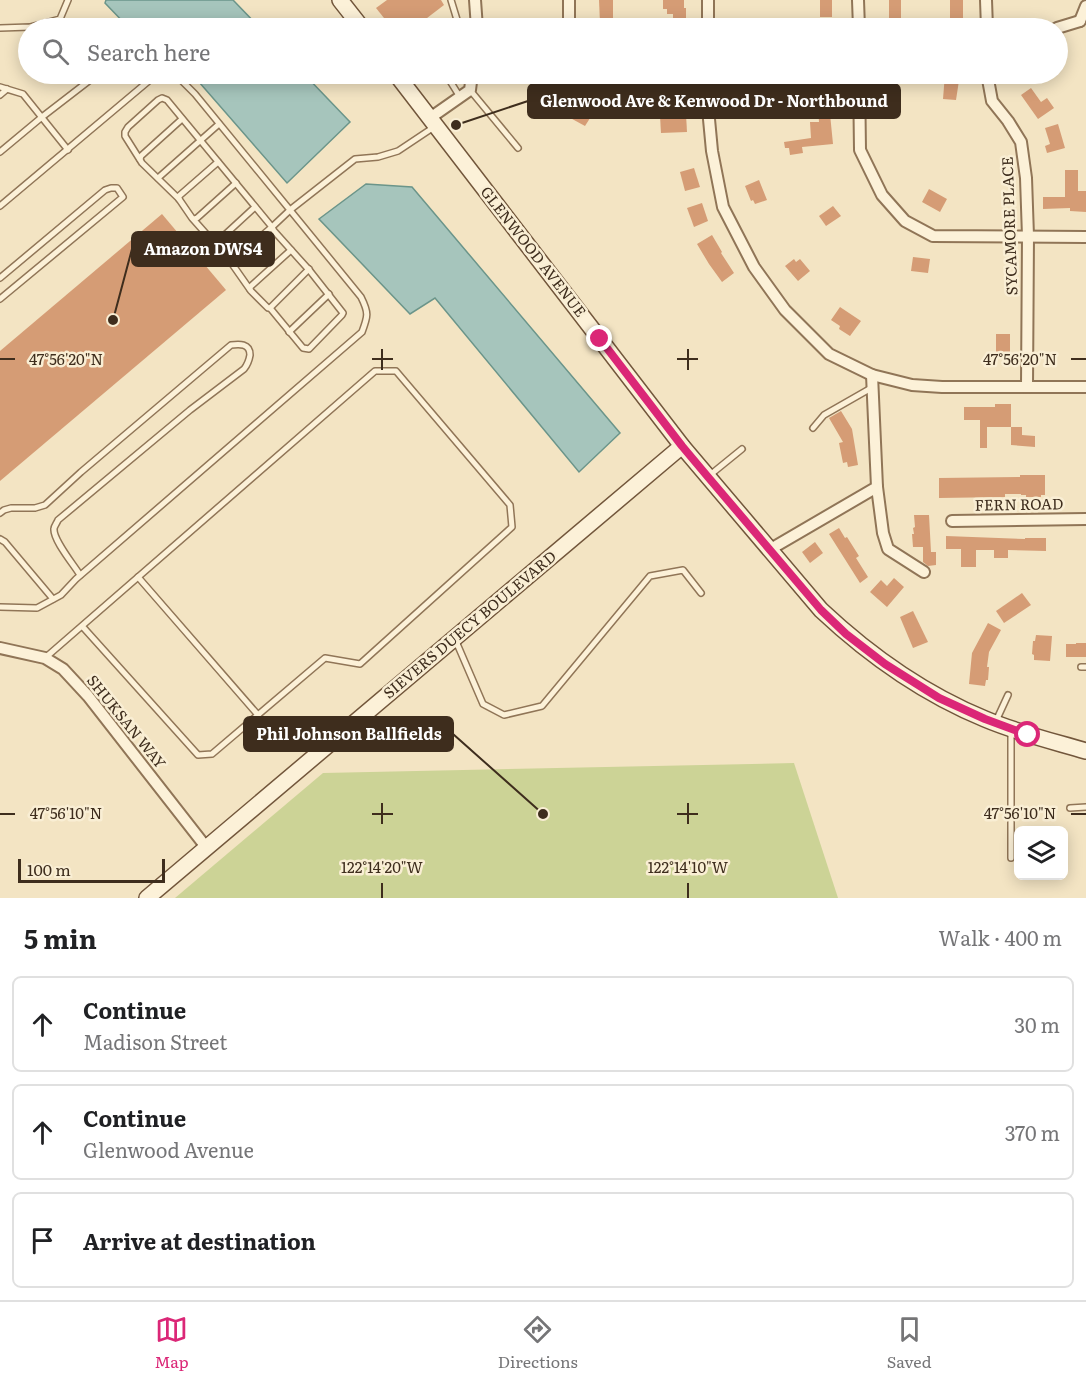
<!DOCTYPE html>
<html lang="en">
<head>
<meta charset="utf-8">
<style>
  body { margin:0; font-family:Literata,serif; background:#f6f6f6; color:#202124 }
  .controls { position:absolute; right:18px; bottom:18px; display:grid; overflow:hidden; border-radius:9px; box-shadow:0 3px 15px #0003 }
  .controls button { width:54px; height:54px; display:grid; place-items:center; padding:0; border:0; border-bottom:2px solid #e0e0e0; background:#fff; color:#202124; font:30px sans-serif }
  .scale { position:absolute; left:18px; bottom:15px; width:147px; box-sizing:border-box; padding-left:6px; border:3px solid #3e2d1d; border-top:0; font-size:16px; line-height:21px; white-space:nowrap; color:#3e2d1d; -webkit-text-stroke:4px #f9eed4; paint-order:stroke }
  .stop { position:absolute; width:18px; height:18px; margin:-14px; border:4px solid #db2777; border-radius:50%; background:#fff }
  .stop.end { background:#db2777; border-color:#fff; box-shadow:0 2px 6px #0008 }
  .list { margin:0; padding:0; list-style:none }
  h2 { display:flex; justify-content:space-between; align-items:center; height:78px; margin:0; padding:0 24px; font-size:26px }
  h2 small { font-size:20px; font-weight:400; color:#757577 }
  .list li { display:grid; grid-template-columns:39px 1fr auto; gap:18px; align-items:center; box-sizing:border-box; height:96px; margin:0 12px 12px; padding:0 12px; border:2px solid #e0e0e0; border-radius:9px }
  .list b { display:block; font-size:22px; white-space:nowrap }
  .list p { margin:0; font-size:20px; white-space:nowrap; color:#757577 }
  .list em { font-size:20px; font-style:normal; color:#757577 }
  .icon { flex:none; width:33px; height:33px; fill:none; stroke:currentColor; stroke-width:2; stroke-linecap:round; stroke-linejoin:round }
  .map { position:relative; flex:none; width:1086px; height:898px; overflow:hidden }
  .search { position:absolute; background:#fff; box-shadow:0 3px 15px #0003; left:18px; right:18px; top:18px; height:66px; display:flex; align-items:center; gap:15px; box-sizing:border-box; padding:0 21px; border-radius:33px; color:#757577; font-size:22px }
  .sheet { height:402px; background:#fff }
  nav { display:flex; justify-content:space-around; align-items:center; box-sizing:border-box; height:84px; border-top:2px solid #e0e0e0; background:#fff; font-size:16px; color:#757577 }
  nav a { display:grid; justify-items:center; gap:3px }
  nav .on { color:#db2777 }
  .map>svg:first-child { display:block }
  .green { fill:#ccd396 }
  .water { fill:#a6c5bc; stroke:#6b958a; stroke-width:1.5 }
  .building { fill:#d59c75 }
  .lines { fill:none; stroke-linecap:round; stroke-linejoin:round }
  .lane-casing { stroke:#907557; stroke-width:8 }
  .street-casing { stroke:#907557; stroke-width:14 }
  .secondary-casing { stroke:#72563b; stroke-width:18 }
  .lane { stroke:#fcf1d8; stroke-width:5 }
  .street { stroke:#fcf1d8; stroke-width:10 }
  .secondary { stroke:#fcf1d8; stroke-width:15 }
  .route { stroke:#db2777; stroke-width:8 }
  .ticks { fill:none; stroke:#3e2d1d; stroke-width:2 }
  .labels { text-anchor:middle; stroke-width:5; stroke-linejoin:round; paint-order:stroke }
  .street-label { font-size:15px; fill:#3e2d1d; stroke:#f9eed4 }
  .ticks-label { font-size:15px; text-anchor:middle; fill:#3e2d1d; stroke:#f9eed4; stroke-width:5; stroke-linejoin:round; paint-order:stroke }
  .leader { fill:none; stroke:#3e2d1d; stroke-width:2 }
  .callout-dot { fill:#3e2d1d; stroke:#f9eed4; stroke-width:2 }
  .callout { fill:#3e2d1d; stroke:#3e2d1d; stroke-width:2 }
  .callout-label { font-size:16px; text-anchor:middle; font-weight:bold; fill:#fff }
</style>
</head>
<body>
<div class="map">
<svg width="1086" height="898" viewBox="0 0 1086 898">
  <rect width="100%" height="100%" fill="#f3e4c3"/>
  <path class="green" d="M794,763L838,898H175L323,773Z"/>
  <g class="water">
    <path d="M106,0H233L260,28H129L105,3Z"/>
    <path d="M192,74H304L350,122L287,183Z"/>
    <path d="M366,184L412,187L620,433L579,472L435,298L410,314L319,219Z"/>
  </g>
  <g class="building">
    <path d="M387,0H441L444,5L414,28H392L376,8Z"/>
    <path d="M599,0H613V23H600Z"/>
    <path d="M663,0H684V8H686V18H673V14H667V9H663Z"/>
    <rect x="820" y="0" width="12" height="17"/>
    <rect x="889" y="0" width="12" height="28"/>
    <rect x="950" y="0" width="13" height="27"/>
    <rect x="732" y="74" width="32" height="10"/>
    <path d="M813,74H837V84H831L832,104H834V114H830L833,144L802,147L803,153L790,155L789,148H785L784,142L811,138L810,122H819L818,106H807L806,90H813Z"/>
    <path d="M945,74H960L956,100L943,99Z"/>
    <path d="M1031,88L1041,102L1047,98L1054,108L1038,119L1021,95Z"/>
    <path d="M570,102L592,115L585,126L563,114Z"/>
    <path d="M686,114L687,132L661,133L660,116Z"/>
    <path d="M1058,124L1065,148L1047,153L1045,146L1050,144L1045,128Z"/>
    <path d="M694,168L700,187L685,191L680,172Z"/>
    <path d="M1065,170H1078V191H1086V212L1070,211V208L1043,209V197H1065Z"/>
    <path d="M759,180L767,200L755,204L753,200L751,201L745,186Z"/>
    <path d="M929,189L947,199L940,212L922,202Z"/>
    <path d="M702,203L708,221L694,227L687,208Z"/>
    <path d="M833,206L841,216L826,226L819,216Z"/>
    <path d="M162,214L226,290L0,481V351Z"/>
    <path d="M712,235L722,252L721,253L734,273L722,282L709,264L697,244Z"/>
    <path d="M913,257L930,259L928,273L911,271Z"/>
    <path d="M794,259L796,262L800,259L810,271L798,281L785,266Z"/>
    <path d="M840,307L861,321L850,336L839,329L840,326L831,320Z"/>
    <rect x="996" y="334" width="14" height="24"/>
    <path d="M995,404H1011V427H987V448H980V420H964V407H995Z"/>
    <path d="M841,411L852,429L858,465L848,467L847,462L843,463L839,443L843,442L829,418Z"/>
    <path d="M1011,427H1022V435L1035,436V447L1011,445Z"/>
    <path d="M1020,475H1045V495H1041V497H1026V495H1021V494H1005V497L939,498V478L1020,477Z"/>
    <path d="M914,515H929L931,552H936V565L928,566L923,562V547H913L912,534H914L913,528L915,527Z"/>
    <path d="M839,528L845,538L847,537L859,556L856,558L868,577L860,583L829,534Z"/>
    <path d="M946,536L1025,539V538H1046V551L1008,550V558H994V550H976V567H961V549H946Z"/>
    <path d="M815,542L823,553L810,563L802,552Z"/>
    <path d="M894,578L904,587L887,607L870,592L881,580L887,586Z"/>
    <path d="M1022,593L1031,605L1004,623L996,611Z"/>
    <path d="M913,611L928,642L913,648L900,617Z"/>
    <path d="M988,623L1001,630L989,652L987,667H989L988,680H986L985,686L969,684L972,653Z"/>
    <path d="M1036,635L1052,636L1050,661L1034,660V655L1032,654L1033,641H1035Z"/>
    <path d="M1076,643H1086V657H1066V644H1076Z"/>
  </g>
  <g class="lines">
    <defs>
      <g id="lane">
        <path d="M451,0L458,23L457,28"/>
        <path d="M0,28L30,27L60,19L68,0"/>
        <path d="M175,74L195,94L290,210L272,227L274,231L310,271L343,313L342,315L309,349L303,348L270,308H268L251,291L230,261L226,260L216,245L192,218L179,199L142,163L125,136V132L128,127L158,100L162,98L167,100L272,227L236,258L230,261"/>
        <path d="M451,74L450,81L460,97"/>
        <path d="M0,87L23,94L68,150"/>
        <path d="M470,90L518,148"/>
        <path d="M0,95L7,89"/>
        <path d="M0,152L42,117L90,80L94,74"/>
        <path d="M140,159L141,156L182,119"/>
        <path d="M158,178L219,124"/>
        <path d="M179,199V196L218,162"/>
        <path d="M0,206L157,74H174"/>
        <path d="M194,219L197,218L236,183"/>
        <path d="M216,245L217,242L255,207"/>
        <path d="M0,278L105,190L111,188H117L123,197L0,299"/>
        <path d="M250,289V287L291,250"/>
        <path d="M270,308L309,269"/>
        <path d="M289,332L329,294"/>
        <path d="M813,428L824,415L873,387"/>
        <path d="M710,475L742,449"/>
        <path d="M0,513L4,510L11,508H35L45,505L81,472L231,345C239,344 250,343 250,355C249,361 248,364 244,369L190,410L58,520C57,523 54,526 54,529C53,540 74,565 80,575"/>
        <path d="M0,539L5,542L53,599"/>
        <path d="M138,577L258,715"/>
        <path d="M0,607L37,608L61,595L76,579L362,332C368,316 369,313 361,297L290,210L355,159L378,157L398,151L434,127"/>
        <path d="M455,639L483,704L504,715L542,706L650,576L683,570L701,593"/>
        <path d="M45,658L375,371H396L510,505L512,527L360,664L325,658L212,754L198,755L82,626"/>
        <path d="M1081,667H1086"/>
        <path d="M996,721L1008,695"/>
        <path d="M1011,730V858"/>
        <path d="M1070,808L1086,807"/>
      </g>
      <g id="street">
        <path d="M475,0L477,28"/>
        <path d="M569,0V28"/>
        <path d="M858,0L859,28"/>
        <path d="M986,0L987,28"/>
        <path d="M1080,21L1086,6"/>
        <path d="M708,28V0"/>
        <path d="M1057,28L1080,21"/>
        <path d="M571,74L576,90L598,99L707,98"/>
        <path d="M708,74L707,98L712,151L723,207L754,267L785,310L829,354L872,375L912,385L942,387H1086"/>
        <path d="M859,74L860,150L882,195L905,221L933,236L1086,237"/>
        <path d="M987,74L992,101L1008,121L1021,142L1026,178L1028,236L1027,387"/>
        <path d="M430,118L470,90L472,74"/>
        <path d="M877,487L883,533L888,549L924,572"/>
        <path d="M952,521L1086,519"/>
        <path d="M769,550L877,487L872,375"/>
        <path d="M0,648L45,658L63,669L88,696L206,847"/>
      </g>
      <g id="secondary">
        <path d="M340,0L362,28"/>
        <path d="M396,74L682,446L821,610C869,655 924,694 985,719C1018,733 1052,741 1086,751"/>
        <path d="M147,898L682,446"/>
      </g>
    </defs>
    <use href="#lane" class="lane-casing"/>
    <use href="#street" class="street-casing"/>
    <use href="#secondary" class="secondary-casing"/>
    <use href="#lane" class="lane"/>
    <use href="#street" class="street"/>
    <use href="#secondary" class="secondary"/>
  </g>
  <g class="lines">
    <path class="route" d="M600,339L682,446L708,477L821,610L846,634L885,664L939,698L985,719L1028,735"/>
  </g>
  <path class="ticks" d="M382,349V370M688,349V370M0,359H15M372,359H393M677,359H698M1071,359H1086M382,803V824M688,803V824M0,814H15M372,814H393M677,814H698M1071,814H1086M382,883V898M688,883V898"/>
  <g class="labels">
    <g class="street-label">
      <text transform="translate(1010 226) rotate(-92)" y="5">SYCAMORE PLACE</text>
      <text transform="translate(533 252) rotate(52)" y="5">GLENWOOD AVENUE</text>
      <text transform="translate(1019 505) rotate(-1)" y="5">FERN ROAD</text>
      <text transform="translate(470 625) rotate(-40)" y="5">SIEVERS DUECY BOULEVARD</text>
      <text transform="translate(126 722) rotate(51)" y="5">SHUKSAN WAY</text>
    </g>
  </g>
  <g class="ticks-label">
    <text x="66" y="365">47°56'20"N</text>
    <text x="1020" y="365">47°56'20"N</text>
    <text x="66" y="819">47°56'10"N</text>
    <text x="1020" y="819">47°56'10"N</text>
    <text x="382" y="873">122°14'20"W</text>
    <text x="688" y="873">122°14'10"W</text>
  </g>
  <path class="leader" d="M456 125L528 101M113 320L132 249M543 814L453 734"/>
  <g class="callout-dot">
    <circle cx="456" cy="125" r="6"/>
    <circle cx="113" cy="320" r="6"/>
    <circle cx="543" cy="814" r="6"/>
  </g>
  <g class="callout">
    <rect x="528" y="84" width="372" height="34" rx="6"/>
    <rect x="132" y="232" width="142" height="34" rx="6"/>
    <rect x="244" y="717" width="209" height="34" rx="6"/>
  </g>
  <g class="callout-label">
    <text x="714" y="107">Glenwood Ave &amp; Kenwood Dr - Northbound</text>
    <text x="203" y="255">Amazon DWS4</text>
    <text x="349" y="740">Phil Johnson Ballfields</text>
  </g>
</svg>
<div class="controls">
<button><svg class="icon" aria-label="layers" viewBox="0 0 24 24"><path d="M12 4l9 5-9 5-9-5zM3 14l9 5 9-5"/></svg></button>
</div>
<div class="scale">100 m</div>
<div class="stop" style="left:1028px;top:735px"></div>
<div class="stop end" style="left:600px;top:339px"></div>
<div class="search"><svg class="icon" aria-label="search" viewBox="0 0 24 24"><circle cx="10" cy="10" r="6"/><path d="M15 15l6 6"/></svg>Search here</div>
</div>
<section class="sheet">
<h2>5 min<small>Walk · 400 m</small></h2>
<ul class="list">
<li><svg class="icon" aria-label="ahead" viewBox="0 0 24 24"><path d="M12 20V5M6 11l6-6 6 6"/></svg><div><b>Continue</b><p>Madison Street</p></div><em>30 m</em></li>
<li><svg class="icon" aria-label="ahead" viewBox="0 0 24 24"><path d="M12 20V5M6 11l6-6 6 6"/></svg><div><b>Continue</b><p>Glenwood Avenue</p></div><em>370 m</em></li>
<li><svg class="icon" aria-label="arrive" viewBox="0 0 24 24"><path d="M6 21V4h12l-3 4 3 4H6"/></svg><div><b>Arrive at destination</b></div></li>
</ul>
</section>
<nav>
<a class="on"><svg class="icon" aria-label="map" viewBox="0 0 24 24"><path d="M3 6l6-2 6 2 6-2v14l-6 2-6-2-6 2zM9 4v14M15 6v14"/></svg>Map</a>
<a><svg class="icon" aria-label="directions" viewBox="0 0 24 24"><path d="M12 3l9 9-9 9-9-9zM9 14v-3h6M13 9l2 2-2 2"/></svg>Directions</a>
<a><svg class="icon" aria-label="saved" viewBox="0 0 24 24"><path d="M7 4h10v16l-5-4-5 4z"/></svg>Saved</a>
</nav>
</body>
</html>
